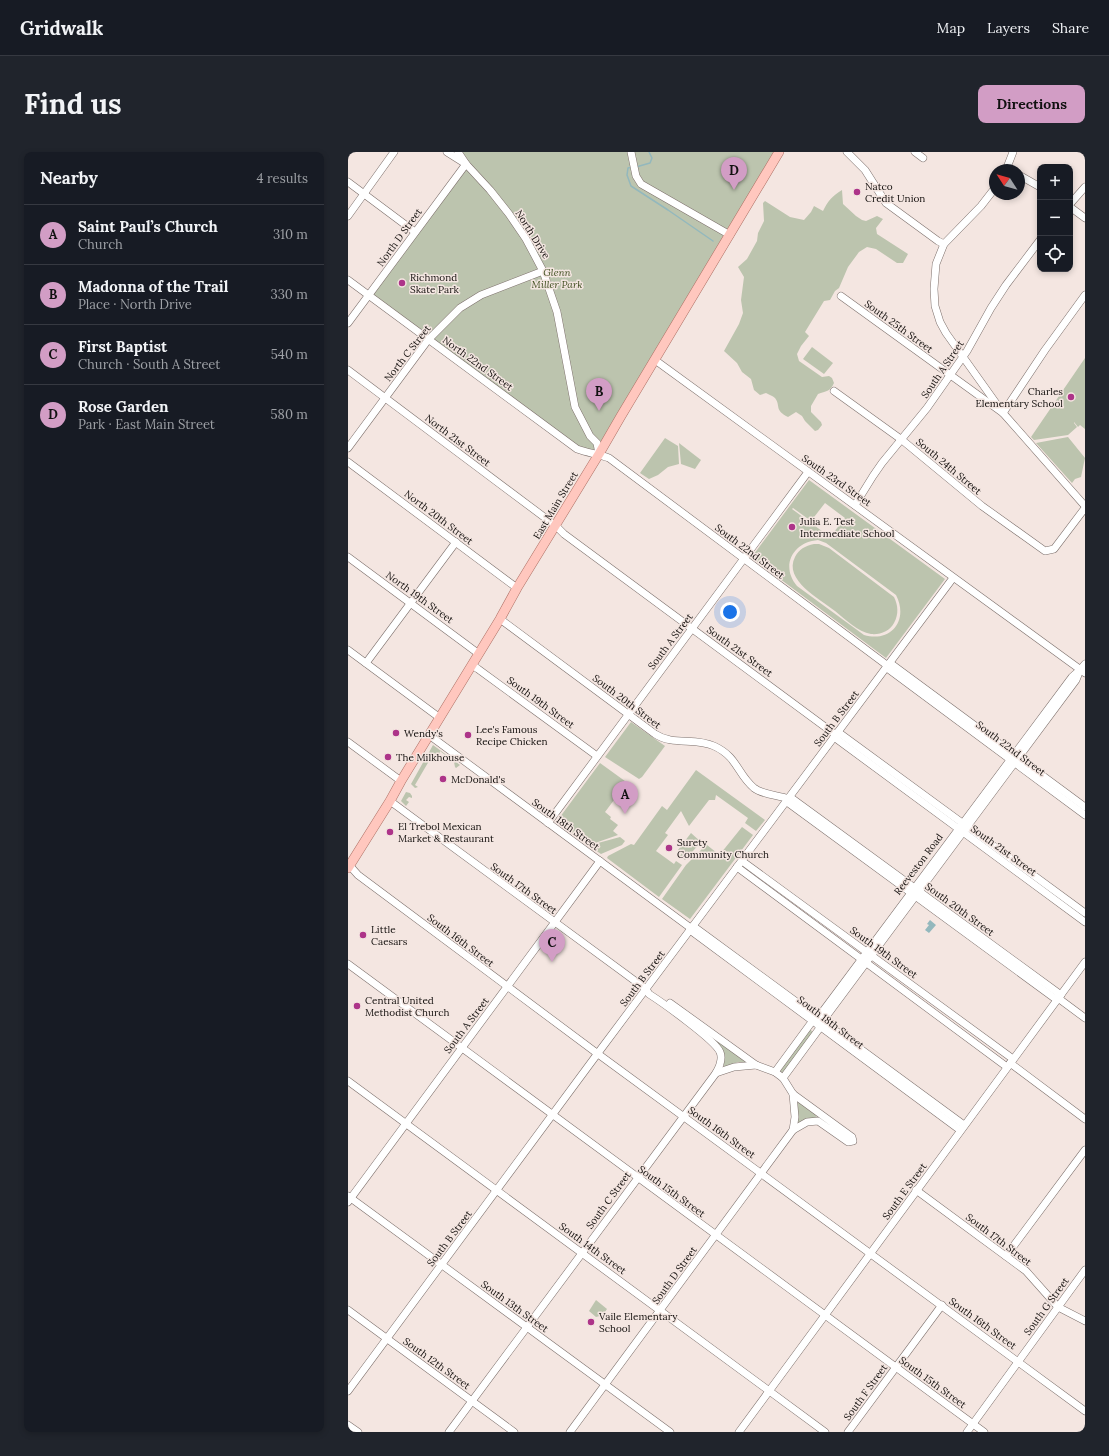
<!DOCTYPE html>
<html lang="en">
<head>
<meta charset="utf-8">
<style>
  body { margin:0; font-family:Lora,serif; background:#20242c; color:#f1f3f6 }
  .controls { position:absolute; right:12px; top:12px; display:grid; overflow:hidden; border-radius:8px; box-shadow:0 2px 6px #0003 }
  .controls button { width:36px; height:36px; display:grid; place-items:center; padding:0; border:0; border-bottom:1px solid #363941; background:#171b24; color:#f1f3f6; font:20px sans-serif }
  .compass { position:absolute; left:641px; top:12px; width:36px; height:36px; border-radius:50%; background:#171b24; box-shadow:0 2px 6px #0003; rotate:306deg }
  .you { position:absolute; left:382px; top:460px; width:14px; height:14px; margin:-10px; border:3px solid #fff; border-radius:50%; background:#1a73e8; box-shadow:0 0 0 6px #1a73e833 }
  .badge { display:grid; place-items:center; width:26px; height:26px; border-radius:50%; background:#d29dc5; color:#111; font-size:13px; font-weight:700 }
  .pin { position:absolute; translate:-50% -33px; filter:drop-shadow(0 1px 2px #0008) }
  .pin::after { content:''; position:absolute; top:21px; width:14px; height:12px; background:inherit; clip-path:polygon(0 0,100% 0,50% 100%) }
  .list { margin:0; padding:0; list-style:none }
  h2 { display:flex; justify-content:space-between; align-items:center; height:52px; margin:0; padding:0 16px; font-size:17px }
  h2 small { font-size:13px; font-weight:400; color:#9ea1a6 }
  .list li { display:grid; grid-template-columns:26px 1fr auto; gap:12px; align-items:center; box-sizing:border-box; height:60px; padding:0 16px; border-top:1px solid #363941 }
  .list b { display:block; font-size:15px; white-space:nowrap }
  .list p { margin:0; font-size:13px; white-space:nowrap; color:#9ea1a6 }
  .list em { font-size:13px; font-style:normal; color:#9ea1a6 }
  .icon { flex:none; width:22px; height:22px; fill:none; stroke:currentColor; stroke-width:2; stroke-linecap:round; stroke-linejoin:round }
  .map { position:relative; flex:none; width:737px; height:1280px; overflow:hidden; border-radius:8px }
  header { display:flex; align-items:center; gap:24px; box-sizing:border-box; height:56px; padding:0 20px; background:#171b24; border-bottom:1px solid #363941 }
  header strong { font-size:19px }
  nav { display:flex; gap:22px; margin-inline-start:auto; font-size:14px }
  .intro { display:flex; align-items:center; justify-content:space-between; box-sizing:border-box; height:96px; padding:0 24px }
  h1 { margin:0; font-size:28px }
  .button { padding:10px 18px; border-radius:8px; background:#d29dc5; color:#111; font-size:14px; font-weight:700 }
  main { display:flex; gap:24px; padding:0 24px }
  aside { flex:1; background:#171b24; border-radius:8px; box-shadow:0 2px 6px #0003 }
  .map>svg:first-child { display:block }
  .green { fill:#bcc4ae; fill-rule:evenodd }
  .water { fill:#93b8bd }
  .lines { fill:none; stroke-linecap:round; stroke-linejoin:round }
  .stream { stroke:#93b8bd; stroke-width:1.5 }
  .minor-casing { stroke:#7d706c; stroke-width:8 }
  .major-casing { stroke:#ad6f64; stroke-width:10 }
  .minor { stroke:#fff; stroke-width:7 }
  .major { stroke:#ffc7be; stroke-width:9 }
  .poi-dot { fill:#ad3489; stroke:#f4e6e1; stroke-width:1.5 }
  .labels { text-anchor:middle; stroke-width:3; stroke-linejoin:round; paint-order:stroke }
  .poi-label { font-size:10px; fill:#15110f; stroke:#f4e6e1; text-anchor:start }
  .street-label { font-size:10px; fill:#15110f; stroke:#f4e6e1 }
  .park-label { font-size:10px; font-style:italic; fill:#425123; stroke:#f4e6e1 }
</style>
</head>
<body>
<header>
<strong>Gridwalk</strong>
<nav><a>Map</a><a>Layers</a><a>Share</a></nav>
</header>
<div class="intro"><h1>Find us</h1><a class="button">Directions</a></div>
<main>
<aside>
<h2>Nearby<small>4 results</small></h2>
<ul class="list">
<li><span class="badge">A</span><div><b>Saint Paul’s Church</b><p>Church</p></div><em>310 m</em></li>
<li><span class="badge">B</span><div><b>Madonna of the Trail</b><p>Place · North Drive</p></div><em>330 m</em></li>
<li><span class="badge">C</span><div><b>First Baptist</b><p>Church · South A Street</p></div><em>540 m</em></li>
<li><span class="badge">D</span><div><b>Rose Garden</b><p>Park · East Main Street</p></div><em>580 m</em></li>
</ul>
</aside>
<div class="map">
<svg width="737" height="1280" viewBox="0 0 737 1280">
  <rect width="100%" height="100%" fill="#f4e6e1"/>
  <g class="green">
    <path d="M99,0H431L251,302L237,300L20,144L118,12Z"/>
    <path d="M494,38L495,52L508,64L514,68L518,69L529,64L535,67L528,76L529,82L560,102L555,111H549L528,97L519,95L511,100L500,115L491,136L487,139L482,148L476,149L457,180L461,184L453,194L449,202L451,209L474,225L481,224L484,226L486,231C482,240 478,239 470,242L463,254V260L473,270L474,273L470,278L467,279L457,269L454,264L448,260L440,265C426,258 433,254 427,246C425,244 420,242 418,241L412,243L406,238L403,227L394,220L389,211L376,199L391,172L395,161L393,148L396,125L390,115L399,107L409,89L410,81L416,69L415,51L417,49L442,65L456,68L463,60L466,54L475,59C480,49 484,44 494,38Z"/>
    <path d="M464,195L485,211L476,222L455,207Z"/>
    <path d="M737,206V277L732,273L730,275L726,270V271L729,275L720,283L686,288L683,285Z"/>
    <path d="M720,285L737,306L733,325L727,327L724,331L688,291Z"/>
    <path d="M317,286L330,294L331,312L320,315L310,323L301,327L292,321Z"/>
    <path d="M331,291L353,308L347,317L333,312Z"/>
    <path d="M461,328L597,427L538,506L408,409L405,405L406,402ZM477,351L497,366L482,385L444,357L445,356L463,369ZM470,388L478,391L548,443C561,468 543,491 516,483L449,434C432,414 445,390 470,388Z"/>
    <path d="M466,392H471L481,396L546,445C550,453 551,462 546,471C542,479 532,483 523,482C510,480 497,467 487,459C472,447 435,428 447,405C451,397 457,394 466,392Z"/>
    <path d="M283,570L317,594L294,625L291,627L257,605Z"/>
    <path d="M85,593L112,613L108,616L107,615L106,610L92,599L91,604L86,601L83,606L86,609L78,606Z"/>
    <path d="M77,607L81,609L67,633L70,635L67,636L63,632Z"/>
    <path d="M252,611L281,632L285,639L274,654L266,648L257,660L263,665L262,667L270,673L265,679L270,683L247,691L243,695L209,669Z"/>
    <path d="M348,618L417,668L408,679L397,671L400,666L368,643L367,648H361L341,674L333,659L317,681L320,683L308,699L326,712L328,709L334,713L311,745L259,706L260,704L283,692L286,693L314,654L319,658Z"/>
    <path d="M58,640L62,641L64,644V646L61,645L58,648L61,650L58,654L53,649Z"/>
    <path d="M394,675L405,683L342,767L314,747L338,713L357,694L359,693L369,701H373Z"/>
    <path d="M343,681L353,690L337,708L332,704L334,701L330,698Z"/>
    <path d="M272,685L277,689L274,693L253,702L244,696L250,691Z"/>
    <path d="M461,878H463L465,881L436,920L434,921L432,919Z"/>
    <path d="M366,886L398,910H390L376,915V909L365,887Z"/>
    <path d="M449,949L466,961L469,965L450,971L448,951Z"/>
    <path d="M248,1148L259,1157L255,1163L248,1165L241,1159Z"/>
  </g>
  <path class="water" d="M582,768L588,773L581,781L577,778L581,773L579,772Z"/>
  <g class="lines">
    <g class="stream">
      <path d="M284,15L280,16L279,23L283,34L320,58L365,89"/>
      <path d="M288,15L302,11L304,6L301,0"/>
    </g>
    <defs>
      <g id="minor">
        <path d="M110,0L118,12L142,38L161,62L178,87L195,119L209,160L227,255L242,284L249,291L251,302"/>
        <path d="M283,0L288,24L293,32L382,83"/>
        <path d="M499,0L517,18L538,51L590,89L596,92"/>
        <path d="M567,0L575,6"/>
        <path d="M658,18L665,0"/>
        <path d="M671,23L692,35"/>
        <path d="M0,30L67,80"/>
        <path d="M647,36L633,54L596,92L588,112L586,137L587,154L592,170L598,181L655,261L737,354"/>
        <path d="M722,52L737,35"/>
        <path d="M722,55L737,66"/>
        <path d="M0,64L46,0"/>
        <path d="M0,128L229,297C240,301 250,302 261,306L540,514"/>
        <path d="M493,144L655,261L697,198L737,143"/>
        <path d="M0,171L118,12L99,0"/>
        <path d="M307,208L737,521"/>
        <path d="M0,218L208,374L216,382L488,583"/>
        <path d="M486,239L554,288L634,354L697,399L706,397L737,356"/>
        <path d="M0,296L80,188L112,156L133,143L195,119"/>
        <path d="M0,310L169,436"/>
        <path d="M507,353L525,324L534,311L579,256L619,199L643,156L658,133L692,88"/>
        <path d="M0,405L131,502"/>
        <path d="M152,467L307,582C325,594 347,585 366,594C390,605 389,622 406,636C415,643 430,643 441,647"/>
        <path d="M0,498L92,566"/>
        <path d="M18,511L108,390"/>
        <path d="M542,511L737,655"/>
        <path d="M124,513L130,517L249,604"/>
        <path d="M539,516L737,663"/>
        <path d="M490,580L737,761"/>
        <path d="M81,583L344,777"/>
        <path d="M486,585L737,770"/>
        <path d="M0,590L53,629"/>
        <path d="M442,645L713,843"/>
        <path d="M42,649L298,837L301,842C315,851 367,888 372,900C375,907 372,914 368,921L101,1280"/>
        <path d="M439,650L709,848"/>
        <path d="M200,671L460,320"/>
        <path d="M394,709L665,907"/>
        <path d="M2,714L10,723L246,899L737,1259"/>
        <path d="M389,715L659,915"/>
        <path d="M345,774L616,973"/>
        <path d="M342,778L612,978"/>
        <path d="M0,812L636,1280"/>
        <path d="M710,846L737,866"/>
        <path d="M322,851L408,913L427,920L435,926L445,942L504,985L505,989L500,990L470,969L459,970L445,978"/>
        <path d="M662,911L737,967"/>
        <path d="M427,920L463,871L472,863L724,525L732,518"/>
        <path d="M368,921L386,915L408,913"/>
        <path d="M435,926L471,877V874L728,528L732,518L737,512"/>
        <path d="M0,929L477,1280"/>
        <path d="M568,1038L678,1119L710,1155L737,1169"/>
        <path d="M0,1044L322,1280"/>
        <path d="M0,1050L252,709"/>
        <path d="M658,1104L737,998"/>
        <path d="M0,1158L166,1280"/>
        <path d="M0,1239L250,901L605,426"/>
        <path d="M0,1273L10,1280"/>
        <path d="M222,1280L445,978L447,965L445,942"/>
        <path d="M391,1280L737,810"/>
        <path d="M500,1280L594,1153"/>
        <path d="M619,1280L737,1118"/>
      </g>
      <path id="major" d="M0,716L42,649L53,629L152,467L169,436L251,302L273,264L431,0"/>
    </defs>
    <use href="#minor" class="minor-casing"/>
    <use href="#major" class="major-casing"/>
    <use href="#minor" class="minor"/>
    <use href="#major" class="major"/>
  </g>
  <g class="poi-dot">
    <circle cx="509" cy="40" r="4"/>
    <circle cx="54" cy="131" r="4"/>
    <circle cx="723" cy="245" r="4"/>
    <circle cx="444" cy="375" r="4"/>
    <circle cx="48" cy="581" r="4"/>
    <circle cx="120" cy="583" r="4"/>
    <circle cx="40" cy="605" r="4"/>
    <circle cx="95" cy="627" r="4"/>
    <circle cx="42" cy="680" r="4"/>
    <circle cx="321" cy="696" r="4"/>
    <circle cx="15" cy="783" r="4"/>
    <circle cx="9" cy="854" r="4"/>
    <circle cx="243" cy="1170" r="4"/>
  </g>
  <g class="labels">
    <g class="poi-label">
      <text x="517" y="38">Natco<tspan x="517" dy="12">Credit Union</tspan></text>
      <text x="62" y="129">Richmond<tspan x="62" dy="12">Skate Park</tspan></text>
      <text x="715" y="243" text-anchor="end">Charles<tspan x="715" dy="12">Elementary School</tspan></text>
      <text x="452" y="373">Julia E. Test<tspan x="452" dy="12">Intermediate School</tspan></text>
      <text x="128" y="581">Lee's Famous<tspan x="128" dy="12">Recipe Chicken</tspan></text>
      <text x="56" y="585">Wendy's</text>
      <text x="48" y="609">The Milkhouse</text>
      <text x="103" y="631">McDonald's</text>
      <text x="50" y="678">El Trebol Mexican<tspan x="50" dy="12">Market &amp; Restaurant</tspan></text>
      <text x="329" y="694">Surety<tspan x="329" dy="12">Community Church</tspan></text>
      <text x="23" y="781">Little<tspan x="23" dy="12">Caesars</tspan></text>
      <text x="17" y="852">Central United<tspan x="17" dy="12">Methodist Church</tspan></text>
      <text x="251" y="1168">Vaile Elementary<tspan x="251" dy="12">School</tspan></text>
    </g>
    <g class="street-label">
      <text transform="translate(185 82) rotate(58)" y="4">North Drive</text>
      <text transform="translate(51 85) rotate(-54)" y="4">North D Street</text>
      <text transform="translate(551 174) rotate(36)" y="4">South 25th Street</text>
      <text transform="translate(59 201) rotate(-52)" y="4">North C Street</text>
      <text transform="translate(130 211) rotate(36)" y="4">North 22nd Street</text>
      <text transform="translate(594 217) rotate(-56)" y="4">South A Street</text>
      <text transform="translate(110 288) rotate(37)" y="4">North 21st Street</text>
      <text transform="translate(601 314) rotate(40)" y="4">South 24th Street</text>
      <text transform="translate(489 328) rotate(35)" y="4">South 23rd Street</text>
      <text transform="translate(207 353) rotate(-59)" y="4">East Main Street</text>
      <text transform="translate(91 365) rotate(37)" y="4">North 20th Street</text>
      <text transform="translate(402 399) rotate(37)" y="4">South 22nd Street</text>
      <text transform="translate(72 445) rotate(36)" y="4">North 19th Street</text>
      <text transform="translate(322 489) rotate(-53)" y="4">South A Street</text>
      <text transform="translate(392 499) rotate(36)" y="4">South 21st Street</text>
      <text transform="translate(279 549) rotate(37)" y="4">South 20th Street</text>
      <text transform="translate(193 550) rotate(36)" y="4">South 19th Street</text>
      <text transform="translate(488 566) rotate(-53)" y="4">South B Street</text>
      <text transform="translate(663 596) rotate(37)" y="4">South 22nd Street</text>
      <text transform="translate(218 672) rotate(36)" y="4">South 18th Street</text>
      <text transform="translate(656 698) rotate(36)" y="4">South 21st Street</text>
      <text transform="translate(570 712) rotate(-53)" y="4">Reeveston Road</text>
      <text transform="translate(176 736) rotate(36)" y="4">South 17th Street</text>
      <text transform="translate(612 757) rotate(36)" y="4">South 20th Street</text>
      <text transform="translate(113 788) rotate(37)" y="4">South 16th Street</text>
      <text transform="translate(536 800) rotate(36)" y="4">South 19th Street</text>
      <text transform="translate(294 826) rotate(-53)" y="4">South B Street</text>
      <text transform="translate(483 870) rotate(37)" y="4">South 18th Street</text>
      <text transform="translate(118 873) rotate(-53)" y="4">South A Street</text>
      <text transform="translate(374 980) rotate(36)" y="4">South 16th Street</text>
      <text transform="translate(324 1039) rotate(36)" y="4">South 15th Street</text>
      <text transform="translate(556 1039) rotate(-54)" y="4">South E Street</text>
      <text transform="translate(260 1048) rotate(-54)" y="4">South C Street</text>
      <text transform="translate(101 1086) rotate(-53)" y="4">South B Street</text>
      <text transform="translate(651 1087) rotate(37)" y="4">South 17th Street</text>
      <text transform="translate(245 1096) rotate(36)" y="4">South 14th Street</text>
      <text transform="translate(326 1123) rotate(-54)" y="4">South D Street</text>
      <text transform="translate(167 1154) rotate(36)" y="4">South 13th Street</text>
      <text transform="translate(698 1154) rotate(-54)" y="4">South G Street</text>
      <text transform="translate(635 1171) rotate(36)" y="4">South 16th Street</text>
      <text transform="translate(89 1211) rotate(36)" y="4">South 12th Street</text>
      <text transform="translate(585 1230) rotate(36)" y="4">South 15th Street</text>
      <text transform="translate(517 1240) rotate(-54)" y="4">South F Street</text>
    </g>
    <g class="park-label">
      <text x="209" y="124">Glenn<tspan x="209" dy="12">Miller Park</tspan></text>
    </g>
  </g>
</svg>
<div class="controls">
<button>+</button>
<button>−</button>
<button><svg class="icon" aria-label="locate" viewBox="0 0 24 24"><circle cx="12" cy="12" r="6"/><path d="M12 2v4M12 18v4M2 12h4M18 12h4"/></svg></button>
</div>
<svg class="compass" viewBox="-18 -18 36 36"><path d="M0-13l5 13h-10z" fill="#e53935"/><path d="M0 13l5-13h-10z" fill="#9ea1a6"/></svg>
<div class="you"></div>
<div class="pin badge" style="left:277px;top:662px">A</div>
<div class="pin badge" style="left:251px;top:259px">B</div>
<div class="pin badge" style="left:204px;top:810px">C</div>
<div class="pin badge" style="left:386px;top:38px">D</div>
</div>
</main>
</body>
</html>
